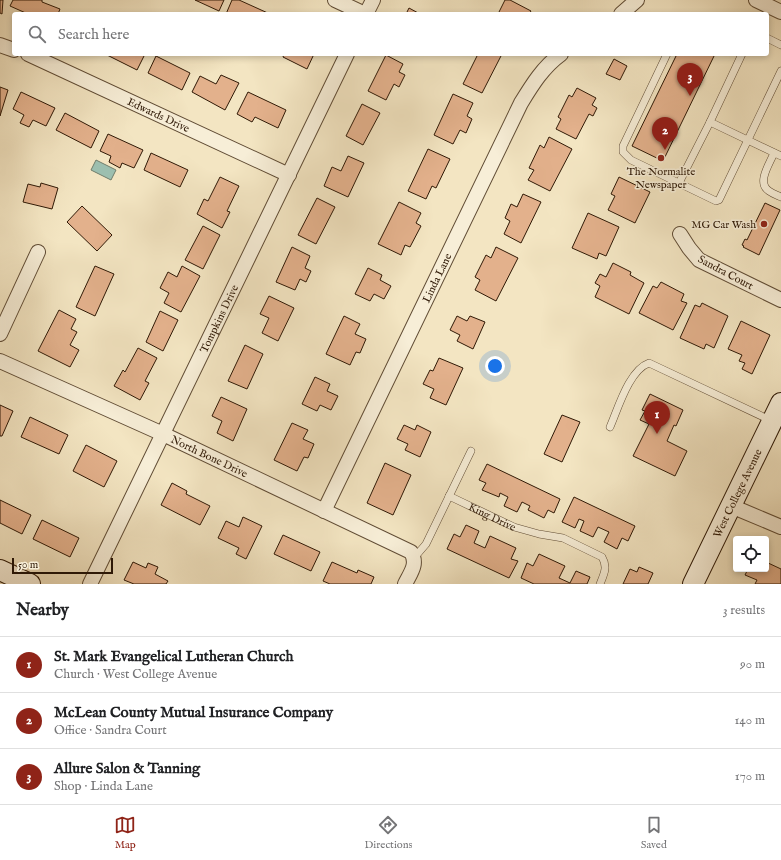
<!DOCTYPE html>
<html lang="en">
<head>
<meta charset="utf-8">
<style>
  body { margin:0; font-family:"IM FELL English",serif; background:#f2f2f2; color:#202124 }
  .controls { position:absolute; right:12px; bottom:12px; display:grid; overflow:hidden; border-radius:4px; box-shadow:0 2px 6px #0003 }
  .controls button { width:36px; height:36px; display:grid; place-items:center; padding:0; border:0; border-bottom:1px solid #e0e0e0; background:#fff; color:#202124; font:20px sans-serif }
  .scale { position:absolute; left:12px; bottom:10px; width:101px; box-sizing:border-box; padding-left:4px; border:2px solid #2f1906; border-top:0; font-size:11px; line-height:14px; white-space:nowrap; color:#2f1906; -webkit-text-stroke:3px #f7eed7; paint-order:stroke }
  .you { position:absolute; left:495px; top:366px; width:14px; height:14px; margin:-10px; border:3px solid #fff; border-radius:50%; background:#1a73e8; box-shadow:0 0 0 6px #1a73e833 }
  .badge { display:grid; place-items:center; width:26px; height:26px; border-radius:50%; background:#8f2418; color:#fff; font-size:13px; font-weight:700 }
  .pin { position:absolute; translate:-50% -33px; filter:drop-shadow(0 1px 2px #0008) }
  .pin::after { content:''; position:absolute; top:21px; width:14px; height:12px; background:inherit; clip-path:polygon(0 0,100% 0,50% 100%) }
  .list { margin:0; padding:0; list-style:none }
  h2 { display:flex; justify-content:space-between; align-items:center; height:52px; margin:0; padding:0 16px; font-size:17px }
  h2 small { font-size:13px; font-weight:400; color:#757577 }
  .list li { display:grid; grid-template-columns:26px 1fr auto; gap:12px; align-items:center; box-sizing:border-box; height:56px; padding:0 16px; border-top:1px solid #e0e0e0 }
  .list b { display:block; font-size:15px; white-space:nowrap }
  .list p { margin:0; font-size:13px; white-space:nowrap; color:#757577 }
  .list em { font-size:13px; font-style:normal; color:#757577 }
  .icon { flex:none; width:22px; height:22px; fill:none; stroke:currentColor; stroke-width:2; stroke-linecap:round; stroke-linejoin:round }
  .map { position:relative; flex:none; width:781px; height:584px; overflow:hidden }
  .search { position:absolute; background:#fff; box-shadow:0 2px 6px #0003; left:12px; right:12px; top:12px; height:44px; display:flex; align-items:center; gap:10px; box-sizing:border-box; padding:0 14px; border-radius:4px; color:#757577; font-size:15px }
  .sheet { height:220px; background:#fff }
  nav { display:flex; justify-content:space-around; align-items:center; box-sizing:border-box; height:56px; border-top:1px solid #e0e0e0; background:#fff; font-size:11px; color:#757577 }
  nav a { display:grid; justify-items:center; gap:2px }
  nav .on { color:#8f2418 }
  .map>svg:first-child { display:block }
  .water { fill:#9cbfaf; stroke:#707d6b }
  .building { fill:#e3b18c; stroke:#2f1906 }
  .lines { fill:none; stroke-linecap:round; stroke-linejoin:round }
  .lane-casing { stroke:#604c35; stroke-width:8 }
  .street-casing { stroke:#604c35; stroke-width:16 }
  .secondary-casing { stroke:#2f1906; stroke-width:22 }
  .lane { stroke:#f7eed7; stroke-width:7 }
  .street { stroke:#f7eed7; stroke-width:14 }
  .secondary { stroke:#f7eed7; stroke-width:20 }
  .poi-dot { fill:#8f2418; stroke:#f7eed7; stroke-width:1.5 }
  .labels { text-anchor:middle; stroke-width:3; stroke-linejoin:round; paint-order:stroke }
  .street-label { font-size:11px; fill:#2f1906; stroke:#f7eed7 }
  .poi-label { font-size:11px; fill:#2f1906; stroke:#f7eed7 }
</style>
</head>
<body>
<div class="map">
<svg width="781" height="584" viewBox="0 0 781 584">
  <rect width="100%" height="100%" fill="#f3e5c2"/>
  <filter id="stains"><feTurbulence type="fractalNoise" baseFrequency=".005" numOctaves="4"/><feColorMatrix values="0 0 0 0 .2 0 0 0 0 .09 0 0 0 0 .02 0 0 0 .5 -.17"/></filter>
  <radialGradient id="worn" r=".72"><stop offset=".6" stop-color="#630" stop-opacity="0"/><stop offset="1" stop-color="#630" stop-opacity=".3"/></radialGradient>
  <path class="water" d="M96,160L116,170L111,180L91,170Z"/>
  <g class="building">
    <path d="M0,0H3L2,14L0,13Z"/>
    <path d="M13,0H42V2L60,9L58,14H28L10,6Z"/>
    <path d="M195,0H224L219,11Z"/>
    <path d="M232,0H239L270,14H226Z"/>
    <path d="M505,0H510L531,11L529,14H498Z"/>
    <path d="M409,8L420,14H406Z"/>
    <path d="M105,54H145L137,70Z"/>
    <path d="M284,54H314L307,69L283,57Z"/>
    <path d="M478,54H502L482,93L463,84Z"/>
    <path d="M677,54H715L663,161L632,146Z"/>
    <path d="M386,55L403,64L399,72L405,75L399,87L394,84L386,100L368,91Z"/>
    <path d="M156,56L190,73L182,90L148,73Z"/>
    <path d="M614,59L627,66L620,80L606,74Z"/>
    <path d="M221,75L239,83L225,110L192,92L200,76L216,84Z"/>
    <path d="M0,87L8,90L0,116Z"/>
    <path d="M577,88L596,98L592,105L597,108L593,116L589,114L576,139L556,129L561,119L558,117L569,95L572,97Z"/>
    <path d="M21,92L55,108L46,126L33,120L29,127L20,123L24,115L13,109Z"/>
    <path d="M248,92L286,110L278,128L255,117L252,122L237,114Z"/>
    <path d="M453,94L473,103L467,116L472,119L466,133L460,130L453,144L434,135Z"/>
    <path d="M362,104L380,113L363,145L346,136Z"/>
    <path d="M65,113L99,131L91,148L56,130Z"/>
    <path d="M108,134L143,150L134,168L122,163L120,168L109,162L111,156L100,151Z"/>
    <path d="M549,137L572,149L550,191L528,180L534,170L529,168L540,145L544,148Z"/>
    <path d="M428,149L450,159L436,188L432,186L426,199L408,191Z"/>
    <path d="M151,153L188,170L180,187L144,170Z"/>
    <path d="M348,156L364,163L348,197L324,186L332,167L341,171Z"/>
    <path d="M220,177L239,186L227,211L230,212L222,228L197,214L204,199L208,201Z"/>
    <path d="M619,177L650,192L635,223L608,210L615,196L611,194Z"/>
    <path d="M41,183L58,188L52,209L23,202L28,184L40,187Z"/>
    <path d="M523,194L541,202L521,243L504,234L510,221L505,218L511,204L517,207Z"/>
    <path d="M317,198L335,207L316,244L298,235Z"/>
    <path d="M399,202L421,213L416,223L421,226L410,247L405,245L401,255L378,244Z"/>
    <path d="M765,203L780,210L759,255L743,247L744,246L742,245L745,239L747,240Z"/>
    <path d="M82,206L112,235L97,251L67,222Z"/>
    <path d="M588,213L619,227L606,256L599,253L597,259L572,248Z"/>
    <path d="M203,226L220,235L203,269L185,260Z"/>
    <path d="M292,247L310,256L305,268L311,271L306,282L300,279L295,290L276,282Z"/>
    <path d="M496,247L518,258L496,301L475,290L480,280L475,277L486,255L491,258Z"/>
    <path d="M613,263L631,272L630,275L644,283L629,314L595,297L600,286L595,283L600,274L606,277Z"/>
    <path d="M95,266L114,274L95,316L76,307Z"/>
    <path d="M182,266L200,276L181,312L164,303L169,293L160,288L168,272L177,277Z"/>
    <path d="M368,268L382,275L380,280L391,286L384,299L374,294L370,301L355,294Z"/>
    <path d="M661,282L684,294L681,301L687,303L673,330L639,313L653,286L657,288Z"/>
    <path d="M269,296L294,308L278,341L262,333L269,318L260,314Z"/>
    <path d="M702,303L728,316L714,348L706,344L704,349L680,338L695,305L700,307Z"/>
    <path d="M59,310L76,319L71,329L77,332L70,345L79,350L70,367L38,351Z"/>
    <path d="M160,311L178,320L163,351L146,342Z"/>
    <path d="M344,316L360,324L355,334L366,339L360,353L356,352L350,365L326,354Z"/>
    <path d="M457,316L467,321L470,316L485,322L473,349L457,341L460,335L450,330Z"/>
    <path d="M741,321L770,335L752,374L742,369L745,363L739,361L742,355L728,349Z"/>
    <path d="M245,345L263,354L247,389L228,381Z"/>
    <path d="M138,348L157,358L145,381L149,383L140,400L114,386L123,370L125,372Z"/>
    <path d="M439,358L463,368L446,405L430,398L434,389L423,384L430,370L433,371Z"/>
    <path d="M315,377L330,384L327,391L338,396L331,410L320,405L317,411L302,404Z"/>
    <path d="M650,394L683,410L676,426L674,425L667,441L687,451L675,476L633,456L649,424L640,420L645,411L642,410Z"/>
    <path d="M221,397L247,409L233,441L217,433L222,421L212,416Z"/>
    <path d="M0,405L13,411L2,436H0Z"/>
    <path d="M562,415L580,422L562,462L544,454Z"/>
    <path d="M30,417L68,435L59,454L21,437Z"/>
    <path d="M292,423L308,430L303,439L314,444L308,458L304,457L297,471L274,460Z"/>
    <path d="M404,425L415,430L417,425L431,432L420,457L405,450L408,444L397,439Z"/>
    <path d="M86,445L117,461L104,487L73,471Z"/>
    <path d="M385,463L411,475L393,515L367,503Z"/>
    <path d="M487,464L560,499L554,513L548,510L544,518L528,510L530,506L522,502L517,512L504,506L508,497L500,493L499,497L482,490L486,483L479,480Z"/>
    <path d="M172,483L187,491L186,494L210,506L200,525L161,505Z"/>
    <path d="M574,497L635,526L628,541L622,538L617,549L604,542L609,532L598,527L593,537L580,531L584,521L579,519L575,528L562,522Z"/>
    <path d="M0,500L31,515L22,534L0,523Z"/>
    <path d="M243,517L262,526L246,559L236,554L239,548L218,538L226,521L239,527Z"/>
    <path d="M42,520L79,538L70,557L33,539Z"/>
    <path d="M466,525L479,531L474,543L485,548L490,536L516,548L511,559L518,561L509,578L447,549L454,534L460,537Z"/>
    <path d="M283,535L320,552L311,571L274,554Z"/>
    <path d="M539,554L565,566L559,578L570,583L576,571L590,577L587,584H534L521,578L527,563L533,566Z"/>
    <path d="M133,562L146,568L148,563L158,567L155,574L168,581L166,584H134L124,580Z"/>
    <path d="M332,562L357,573L358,570L374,577L371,584H330L323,581Z"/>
    <path d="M766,562L781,569V584H755L757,580L745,575L748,569H766Z"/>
    <path d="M639,567L653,573L648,584H623L630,569L637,572Z"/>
  </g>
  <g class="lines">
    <defs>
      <g id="lane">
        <path d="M767,38L781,45"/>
        <path d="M667,54L623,146V152L631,160L716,201L719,200L781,71"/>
        <path d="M742,54L710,122L781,156"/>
        <path d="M774,153C770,163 756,183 769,191C773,194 777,195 781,197"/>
        <path d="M679,183L710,122"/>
        <path d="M610,427C618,409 629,370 649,363L772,421"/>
        <path id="s1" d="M449,496L514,527L539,534L563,538L602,557C608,567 604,574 600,584"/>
        <path d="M414,558L426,544L471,451"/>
      </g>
      <g id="street">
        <path d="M335,0L365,14"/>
        <path d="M756,0L781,12"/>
        <path d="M366,14L373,0"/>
        <path d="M621,14L637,0"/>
        <path d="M0,45L14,50"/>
        <path id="s2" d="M28,54L289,175"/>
        <path d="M680,234L689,248L699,260L781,300"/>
        <path d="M0,334L38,252"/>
        <path id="s3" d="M0,361L163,434L411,552C418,564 411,572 405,584"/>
        <path d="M731,506L781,527"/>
        <path id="s4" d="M324,511L521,103C532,85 543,67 561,54"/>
        <path id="s5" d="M90,584L347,54"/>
      </g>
      <g id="secondary">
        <path d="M0,570L30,584"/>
        <path id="s6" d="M693,584L781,403"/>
      </g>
    </defs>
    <use href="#lane" class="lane-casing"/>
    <use href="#street" class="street-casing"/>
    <use href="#secondary" class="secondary-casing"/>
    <use href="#lane" class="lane"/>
    <use href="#street" class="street"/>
    <use href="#secondary" class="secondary"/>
  </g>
  <g class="poi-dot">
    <circle cx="661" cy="158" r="4"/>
    <circle cx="764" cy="224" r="4"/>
  </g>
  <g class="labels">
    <g class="street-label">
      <text dy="4" stroke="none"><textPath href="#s2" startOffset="144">Edwards Drive</textPath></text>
      <text transform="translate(726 272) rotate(28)" y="4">Sandra Court</text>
      <text dy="4" stroke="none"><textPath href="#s4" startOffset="259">Linda Lane</textPath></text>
      <text dy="4" stroke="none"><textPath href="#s5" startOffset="295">Tompkins Drive</textPath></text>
      <text dy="4" stroke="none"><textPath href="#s3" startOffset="230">North Bone Drive</textPath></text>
      <text dy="4" stroke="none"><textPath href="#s6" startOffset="101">West College Avenue</textPath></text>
      <text dy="4" stroke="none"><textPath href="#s1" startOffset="48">King Drive</textPath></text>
    </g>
    <g class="poi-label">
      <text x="661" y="175">The Normalite<tspan x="661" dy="13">Newspaper</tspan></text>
      <text x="756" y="228" text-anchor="end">MG Car Wash</text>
    </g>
  </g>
  <rect width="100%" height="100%" filter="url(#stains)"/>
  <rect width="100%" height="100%" fill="url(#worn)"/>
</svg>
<div class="controls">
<button><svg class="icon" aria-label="locate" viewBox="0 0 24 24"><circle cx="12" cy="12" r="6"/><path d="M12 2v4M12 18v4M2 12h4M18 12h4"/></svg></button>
</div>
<div class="scale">50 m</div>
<div class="you"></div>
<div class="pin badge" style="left:657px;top:434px">1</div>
<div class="pin badge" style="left:665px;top:150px">2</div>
<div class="pin badge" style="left:690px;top:96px">3</div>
<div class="search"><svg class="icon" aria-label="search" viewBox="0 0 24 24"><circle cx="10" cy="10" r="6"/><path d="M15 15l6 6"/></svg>Search here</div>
</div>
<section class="sheet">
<h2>Nearby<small>3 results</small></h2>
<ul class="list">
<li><span class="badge">1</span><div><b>St. Mark Evangelical Lutheran Church</b><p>Church · West College Avenue</p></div><em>90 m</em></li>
<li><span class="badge">2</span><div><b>McLean County Mutual Insurance Company</b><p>Office · Sandra Court</p></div><em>140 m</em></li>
<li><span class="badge">3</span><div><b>Allure Salon &amp; Tanning</b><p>Shop · Linda Lane</p></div><em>170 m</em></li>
</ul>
</section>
<nav>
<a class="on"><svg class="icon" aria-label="map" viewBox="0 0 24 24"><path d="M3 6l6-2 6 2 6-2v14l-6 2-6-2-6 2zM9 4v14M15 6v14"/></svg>Map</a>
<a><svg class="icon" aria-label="directions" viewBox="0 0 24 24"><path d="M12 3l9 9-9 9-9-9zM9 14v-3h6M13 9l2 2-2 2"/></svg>Directions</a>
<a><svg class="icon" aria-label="saved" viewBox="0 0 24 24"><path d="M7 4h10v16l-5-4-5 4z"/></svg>Saved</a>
</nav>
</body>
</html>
